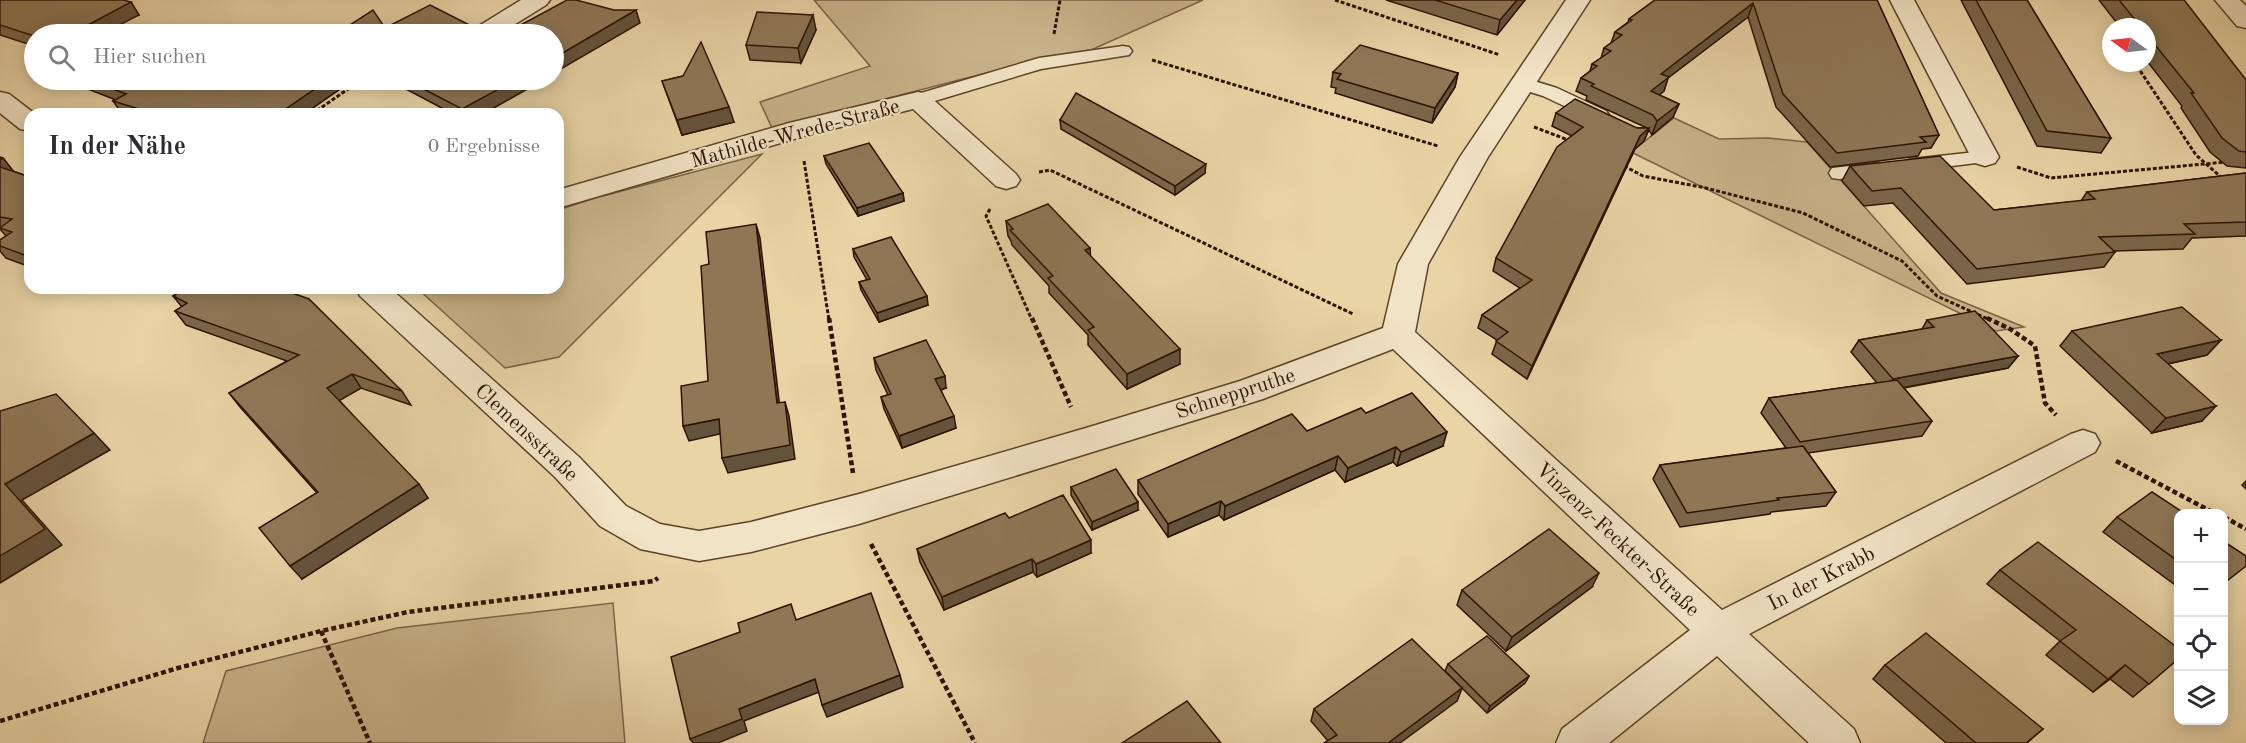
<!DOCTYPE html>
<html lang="de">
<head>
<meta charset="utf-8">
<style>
  body { margin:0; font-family:"Old Standard TT",serif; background:#f7f7f7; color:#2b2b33 }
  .controls { position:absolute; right:18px; bottom:18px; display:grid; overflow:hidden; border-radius:12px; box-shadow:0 3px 15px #0003 }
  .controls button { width:54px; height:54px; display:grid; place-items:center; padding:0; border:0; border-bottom:2px solid #e1e1e2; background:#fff; color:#2b2b33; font:30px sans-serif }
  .compass { position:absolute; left:2102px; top:18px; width:54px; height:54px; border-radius:50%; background:#fff; box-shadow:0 3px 15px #0003; rotate:285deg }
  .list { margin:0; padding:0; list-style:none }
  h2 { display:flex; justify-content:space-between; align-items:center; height:78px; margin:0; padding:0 24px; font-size:26px }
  h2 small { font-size:20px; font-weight:400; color:#7c7c81 }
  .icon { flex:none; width:33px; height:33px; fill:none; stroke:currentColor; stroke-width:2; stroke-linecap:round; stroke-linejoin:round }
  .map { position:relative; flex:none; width:2246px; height:743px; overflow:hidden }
  .search { position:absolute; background:#fff; box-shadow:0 3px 15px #0003; left:24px; top:24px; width:540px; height:66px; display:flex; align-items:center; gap:15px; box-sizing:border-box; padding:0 21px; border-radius:33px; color:#7c7c81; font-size:22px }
  .panel { position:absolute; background:#fff; box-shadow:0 3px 15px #0003; left:24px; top:108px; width:540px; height:186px; border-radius:18px }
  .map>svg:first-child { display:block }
  .green { fill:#c9b38a; stroke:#7b6345; stroke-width:1.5 }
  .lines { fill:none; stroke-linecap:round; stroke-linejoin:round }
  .service-casing { stroke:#5c432a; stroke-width:3 }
  .minor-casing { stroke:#5c432a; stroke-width:3 }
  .path-far1 { stroke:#2d1300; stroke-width:3; stroke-dasharray:4 2; stroke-linecap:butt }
  .path { stroke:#2d1300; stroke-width:4.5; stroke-dasharray:5 3; stroke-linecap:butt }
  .service { fill:#f1e3c5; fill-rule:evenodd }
  .minor { fill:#f1e3c5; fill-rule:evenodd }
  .wall { fill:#7b664a; stroke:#2d1300; stroke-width:1.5 }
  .shaded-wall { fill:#64533c; stroke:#2d1300; stroke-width:1.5 }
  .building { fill:#8f7756; stroke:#2d1300; stroke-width:1.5 }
  .labels { text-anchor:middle; stroke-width:4.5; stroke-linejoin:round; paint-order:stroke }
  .street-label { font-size:21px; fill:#2d1300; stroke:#f1e3c5 }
</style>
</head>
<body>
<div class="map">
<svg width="2246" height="743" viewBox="0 0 2246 743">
  <rect width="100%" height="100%" fill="#e9d4a6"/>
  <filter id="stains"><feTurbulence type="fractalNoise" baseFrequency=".00333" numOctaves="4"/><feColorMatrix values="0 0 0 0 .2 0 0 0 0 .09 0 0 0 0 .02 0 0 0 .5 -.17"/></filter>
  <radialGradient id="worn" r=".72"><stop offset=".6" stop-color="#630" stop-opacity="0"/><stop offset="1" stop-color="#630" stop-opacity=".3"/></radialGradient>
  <g class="green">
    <path d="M814,0H1203L1091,50L1052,56L772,128L760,102L870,66Z"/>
    <path d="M1674,118L1719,139L1768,138L1807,142L1941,293L2024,327L1996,331L1631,152Z"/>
    <path d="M762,154L559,357L505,368L418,289L558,288V210L595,198Z"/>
    <path d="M613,603L625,743H203L226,671L397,628Z"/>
  </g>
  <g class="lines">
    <defs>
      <g id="service">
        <path d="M1123,46L1129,47L1132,51L1129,55L1041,69L918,106L911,104L908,100L911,96L1039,58Z"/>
        <path d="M1521,77L1557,88L1606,111L1609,115L1606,119H1592L1543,96L1514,87L1512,83L1514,79Z"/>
        <path d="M1985,151L1992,153L1995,157L1992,161L1912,171L1905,169L1902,165L1905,161L1912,159Z"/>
        <path d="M1878,163L1885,165L1888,169L1885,173L1839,179L1832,178L1829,173L1832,168Z"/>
      </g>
      <g id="minor">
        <path d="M521,0H550L546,5L499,34H471L474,29Z"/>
        <path d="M1566,0H1590L1488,157L1428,264L1415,332L1722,610L2071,434L2083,430L2095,434L2100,443L2095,452L1749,634L1854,729L1860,743H1809L1717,656L1609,743H1556L1562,729L1690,630L1393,349L1263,399L1086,454L859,524L751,552L699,561L640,549L600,526L555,477L360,296L356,288H390L579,457L626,506L660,524L699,531L751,522L859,494L1086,428L1240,381L1383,328L1398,264L1460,157Z"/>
        <path d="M1890,0H1914L1999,157L1995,163L1985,166L1975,163L1971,157Z"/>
        <path d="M2215,0H2240L2246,6V28L2237,26Z"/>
        <path d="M0,92L9,94L35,114H30V131L20,129L0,113Z"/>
        <path d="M918,92L927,94L1016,174L1020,180L1016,186L1006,189L996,186L913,109L808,135L558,208V190L789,123Z"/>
      </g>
    </defs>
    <use href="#service" class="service-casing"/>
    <use href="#minor" class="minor-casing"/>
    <g class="path-far1">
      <path d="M1335,0L1500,55"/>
      <path d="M1054,34L1060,0"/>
      <path d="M1152,60L1438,146"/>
      <path d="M2137,66L2196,155L2222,178"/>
      <path d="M312,114L361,80"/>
      <path d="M1534,127L1571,141"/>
      <path d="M804,161L829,320"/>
      <path d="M1624,166L1643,176L1706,188L1803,213L1902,261L1937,296L1990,320"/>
      <path d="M2017,167L2051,178L2226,162"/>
      <path d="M1039,172L1050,170L1353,314"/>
      <path d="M990,209L986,216L1032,320"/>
    </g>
    <g class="path">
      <path d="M829,318L853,473"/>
      <path d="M1032,318L1071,407"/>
      <path d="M1987,318L2010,329L2035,346L2045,403L2056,415"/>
      <path d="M2116,461L2216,514"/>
      <path d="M2224,517L2246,529"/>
      <path d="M871,544L975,743"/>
      <path d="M321,631L370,743"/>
      <path d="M0,721L178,668L321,631L408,612L654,581L658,578"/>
    </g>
    <use href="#service" class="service"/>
    <use href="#minor" class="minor"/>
  </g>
  <g class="wall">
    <path d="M0,0L131,2L139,15L34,34V46L0,35Z"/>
    <path d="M1386,0H1525L1497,35Z"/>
    <path d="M1655,0H1877L1939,135L1931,148L1922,149L1918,156L1830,167L1776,107L1748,17L1668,78L1664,91L1659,95L1679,104L1673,117L1652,135L1649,130L1644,141L1635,149L1527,379L1492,354L1497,340L1478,328L1482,315L1520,288L1493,271L1496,258L1572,136L1552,126L1556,113L1637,128H1647L1586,100L1587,96L1576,91L1581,78L1590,71L1592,64L1601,58L1604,48L1611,43L1615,32L1628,22L1629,19Z"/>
    <path d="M1961,0H2027L2111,138L2101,153L2037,146Z"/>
    <path d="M2099,0H2184L2246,80V168L2227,166L2210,152L2181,108L2182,106L2147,61V27H2120Z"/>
    <path d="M816,30L801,63L750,60L746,45Z"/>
    <path d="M1333,72L1458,73L1455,87L1432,123L1335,93L1336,88L1331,87Z"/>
    <path d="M683,76L734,122L682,135L662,81Z"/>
    <path d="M65,80H197L234,89H255L353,80L304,114H122L113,101L116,100Z"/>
    <path d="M389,80H543L483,114H453Z"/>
    <path d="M1060,120L1205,173L1175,195L1061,129Z"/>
    <path d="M824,156L903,193L904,201L858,216L826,164Z"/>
    <path d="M0,157L3,158L13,171L30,177V267L6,258L0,251V240L6,236L0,229Z"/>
    <path d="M1850,166L1994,210L2081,201L2087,192L2246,173V236L2192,238L2183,249L2114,251L2115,252L2104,267L1967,284L1893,203L1864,206L1842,181Z"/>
    <path d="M1006,221L1090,248V256L1180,364L1127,389L1088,345V335L1049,293V286L1012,245L1011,241L1008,236Z"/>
    <path d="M853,249L928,305L879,322L861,290L859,282L867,280L854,257Z"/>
    <path d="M164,288H265L402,391L411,405L361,388L339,400L428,498L302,579L317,493L240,407L229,393L287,361L186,325L175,311L182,307L173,296L178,293Z"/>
    <path d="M1927,320L2018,356L2008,368L1904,388L1932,421L1922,436L1808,453L1836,492L1826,506L1771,512L1770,514L1680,527L1653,479L1660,465L1786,448L1761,413L1769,398L1877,383L1851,352L1859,340L1922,329Z"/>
    <path d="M2072,331L2221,340L2207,355L2168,364L2202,421L2152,433L2060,346Z"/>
    <path d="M874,358L946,388L941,390L956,428L902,448L884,409L881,397L888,395L876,370Z"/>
    <path d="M1366,413L1443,446L1397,466L1393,462L1345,482L1335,470L1224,520L1219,515L1168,537L1138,494V480L1307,431Z"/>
    <path d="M2246,481V489L2242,485Z"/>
    <path d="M1071,487L1138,510L1092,530L1071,495Z"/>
    <path d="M2178,513V587L2103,532L2117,517Z"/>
    <path d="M1009,518L1091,553L1037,577L1033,572L944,610L920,562L917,549Z"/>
    <path d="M2000,570L2178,659L2133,697L2110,679L2093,692L2046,655L2060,641L1987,584Z"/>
    <path d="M1592,587L1506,651L1457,605L1462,590Z"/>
    <path d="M1448,664L1529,676L1525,683L1487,713L1445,671Z"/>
    <path d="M1885,665L2043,729L2027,743H1946L1873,679Z"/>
    <path d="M1462,688L1457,701L1328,741L1311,721L1314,709Z"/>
  </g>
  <g class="shaded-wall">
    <path d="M1517,0H1525L1497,35L1500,20Z"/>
    <path d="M131,2L139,15L102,34H71Z"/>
    <path d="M1753,3L1748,17L1668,78L1664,91L1646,105L1651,91L1661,74Z"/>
    <path d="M636,10L640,23L554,73V58Z"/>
    <path d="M813,15L816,30L801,63L798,48Z"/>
    <path d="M1458,73L1455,87L1432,123L1435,108Z"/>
    <path d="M328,80H353L304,114H278Z"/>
    <path d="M515,80H543L483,114H465L462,109Z"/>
    <path d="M1679,104L1673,117L1652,135L1657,121Z"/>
    <path d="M729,107L734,122L682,135L677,120Z"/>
    <path d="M1649,128L1644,141L1635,149L1527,379L1532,366L1640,136Z"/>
    <path d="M3,158L14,172H0V160Z"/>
    <path d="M1206,164L1205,173L1175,195V186Z"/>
    <path d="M903,193L904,201L858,216L857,208Z"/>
    <path d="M756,224L760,238L781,417L777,403Z"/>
    <path d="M1090,248L1091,263L1085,250Z"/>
    <path d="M927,296L928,305L879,322L877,313Z"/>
    <path d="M2221,340L2207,355L2144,369L2157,354Z"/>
    <path d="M1180,349V364L1127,389V374Z"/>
    <path d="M2018,356L2008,368L1885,391L1893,379Z"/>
    <path d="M352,374L361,388L337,402L327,388Z"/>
    <path d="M945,376L946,388L937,391L935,379Z"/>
    <path d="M785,402L789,416L795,459L728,473L722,458Z"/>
    <path d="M2216,406L2202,421L2152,433L2166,418Z"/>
    <path d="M954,416L956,428L902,448L899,436Z"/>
    <path d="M719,419L724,433L689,441L683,426Z"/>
    <path d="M1447,432L1443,446L1397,466L1401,452Z"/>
    <path d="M94,433L110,450L22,500L62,545L0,583V556L5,484Z"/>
    <path d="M1396,447L1393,462L1345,482L1348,468Z"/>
    <path d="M1338,456L1335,470L1224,520L1225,506Z"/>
    <path d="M419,484L428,498L302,579L290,566Z"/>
    <path d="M1221,501L1219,515L1168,537V524Z"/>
    <path d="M1138,502V510L1092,530V522Z"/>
    <path d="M1091,540V553L1037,577L1036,564Z"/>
    <path d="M1032,559L1033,572L944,610L942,597Z"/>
    <path d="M1599,573L1592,587L1506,651L1512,637Z"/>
    <path d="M2125,665L2110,679L2093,692L2108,679Z"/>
    <path d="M900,675L903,687L827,717L822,705Z"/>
    <path d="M1529,676L1525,683L1487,713L1490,706Z"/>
    <path d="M815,679L819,692L744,721L747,731L718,743H693L690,739L739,709Z"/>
    <path d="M1462,688L1457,701L1400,743H1388Z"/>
  </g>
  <g class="building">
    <path d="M0,0H123L131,2L71,34H34V36L0,25Z"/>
    <path d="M567,0H576L614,10H636L554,58V34H504Z"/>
    <path d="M1435,0H1517L1500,20Z"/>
    <path d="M1655,0H1877L1939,135L1920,137L1926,142L1837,153L1783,94L1753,3L1661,74L1669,77L1651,91L1679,104L1657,121L1653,115L1591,86L1594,84L1581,78L1597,66L1592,64L1611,51L1604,48L1622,35L1615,32L1632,20L1629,19Z"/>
    <path d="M1976,0H2027L2111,138L2047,131Z"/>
    <path d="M2119,0H2184L2246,80V152L2239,151L2222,138L2191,93H2194L2147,35V27H2141Z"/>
    <path d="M430,5L487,34H336L373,10L385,28Z"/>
    <path d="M757,12L813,15L798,48L746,45Z"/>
    <path d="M701,42L729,107L677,120L662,81L683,76Z"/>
    <path d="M1360,45L1458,73L1435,108L1337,79L1341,74L1333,72Z"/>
    <path d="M88,80H197L234,89L241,84L255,89L269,80H328L278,114H155L113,101L126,94Z"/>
    <path d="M406,80H515L462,109Z"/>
    <path d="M1076,93L1206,164L1175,186L1060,120Z"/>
    <path d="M1575,99L1637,128H1649L1640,136L1532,366L1496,341L1508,332L1482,315L1532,280L1496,258L1557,147L1583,127L1556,113Z"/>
    <path d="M869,143L903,193L857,208L824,156Z"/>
    <path d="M1940,156L1994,210L2095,199L2087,192L2246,173V222L2184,224L2195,234L2099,237L2115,252L1977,269L1901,188L1872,191L1850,166Z"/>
    <path d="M0,167L30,177V257L0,246V240L12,232L0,228L12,219L0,217Z"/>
    <path d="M1048,204L1090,248L1085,250L1180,349L1127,374L1088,330L1094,327L1048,278L1053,276L1010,230L1013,229L1006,221Z"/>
    <path d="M756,224L777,403L785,402L790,445L722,458L719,419L683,426L681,386L708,381L701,266L709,264L706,232Z"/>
    <path d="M891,237L927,296L877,313L859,282L870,279L853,249Z"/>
    <path d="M186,288H265L274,293L278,288L309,299L402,391L352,374L327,388L419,484L290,566L259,528L318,492L229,393L299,355L175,311L187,303L173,296Z"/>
    <path d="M2182,307L2221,340L2157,354L2216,406L2166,418L2072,331Z"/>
    <path d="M1975,311L2018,356L1893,379L1859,340L1934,327L1927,320Z"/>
    <path d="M926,340L945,376L935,379L954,416L899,436L881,397L891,394L874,358Z"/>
    <path d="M1897,380L1932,421L1800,442L1769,398Z"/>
    <path d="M1412,393L1447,432L1401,452L1396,447L1348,468L1338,456L1225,506L1221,501L1168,524L1138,480L1292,414L1307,431L1361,408L1366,413Z"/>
    <path d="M56,394L94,433L5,484L45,529L0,556V411Z"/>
    <path d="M1803,446L1836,492L1777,498L1779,500L1687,513L1660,465Z"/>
    <path d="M1116,469L1138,502L1092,522L1071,487Z"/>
    <path d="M2152,492L2184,513H2178V561L2117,517Z"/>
    <path d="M1063,495L1091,540L1036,564L1032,559L942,597L917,549L1005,513L1009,518Z"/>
    <path d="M1549,529L1599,573L1512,637L1462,590Z"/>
    <path d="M2223,541L2246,556V566L2223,584Z"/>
    <path d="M2038,542L2178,648V659L2149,684L2125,665L2108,679L2060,641L2076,630L2000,570Z"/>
    <path d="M871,593L900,675L822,705L815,679L739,709L742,719L690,739L671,657L740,632L738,623L791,604L796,620Z"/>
    <path d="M1926,633L2043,729L2026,743H1976L1885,665Z"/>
    <path d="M1487,636L1529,676L1490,706L1448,664Z"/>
    <path d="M1412,639L1462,688L1388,743H1324L1337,735L1314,709Z"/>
    <path d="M1187,701L1221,743H1122Z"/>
  </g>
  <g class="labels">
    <g class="street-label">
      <text transform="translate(795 133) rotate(-15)" y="7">Mathilde-Wrede-Straße</text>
      <text transform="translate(1235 393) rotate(-18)" y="7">Schneppruthe</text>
      <text transform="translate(527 432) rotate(43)" y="7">Clemensstraße</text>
      <text transform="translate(1618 539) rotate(43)" y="7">Vinzenz-Feckter-Straße</text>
      <text transform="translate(1821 578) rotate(-27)" y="7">In der Krabb</text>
    </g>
  </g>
  <rect width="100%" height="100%" filter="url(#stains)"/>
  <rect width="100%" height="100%" fill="url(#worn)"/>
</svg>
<div class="controls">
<button>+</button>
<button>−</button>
<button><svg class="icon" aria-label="locate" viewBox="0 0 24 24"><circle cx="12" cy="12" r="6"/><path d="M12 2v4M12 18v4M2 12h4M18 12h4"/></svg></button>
<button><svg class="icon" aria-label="layers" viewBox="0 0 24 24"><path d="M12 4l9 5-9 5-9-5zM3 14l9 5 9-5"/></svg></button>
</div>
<svg class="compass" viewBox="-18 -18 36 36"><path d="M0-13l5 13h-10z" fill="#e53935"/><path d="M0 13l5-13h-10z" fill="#7c7c81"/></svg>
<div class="search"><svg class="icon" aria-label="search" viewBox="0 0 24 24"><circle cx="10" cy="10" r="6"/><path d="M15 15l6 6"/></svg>Hier suchen</div>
<section class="panel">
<h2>In der Nähe<small>0 Ergebnisse</small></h2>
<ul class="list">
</ul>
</section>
</div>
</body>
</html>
